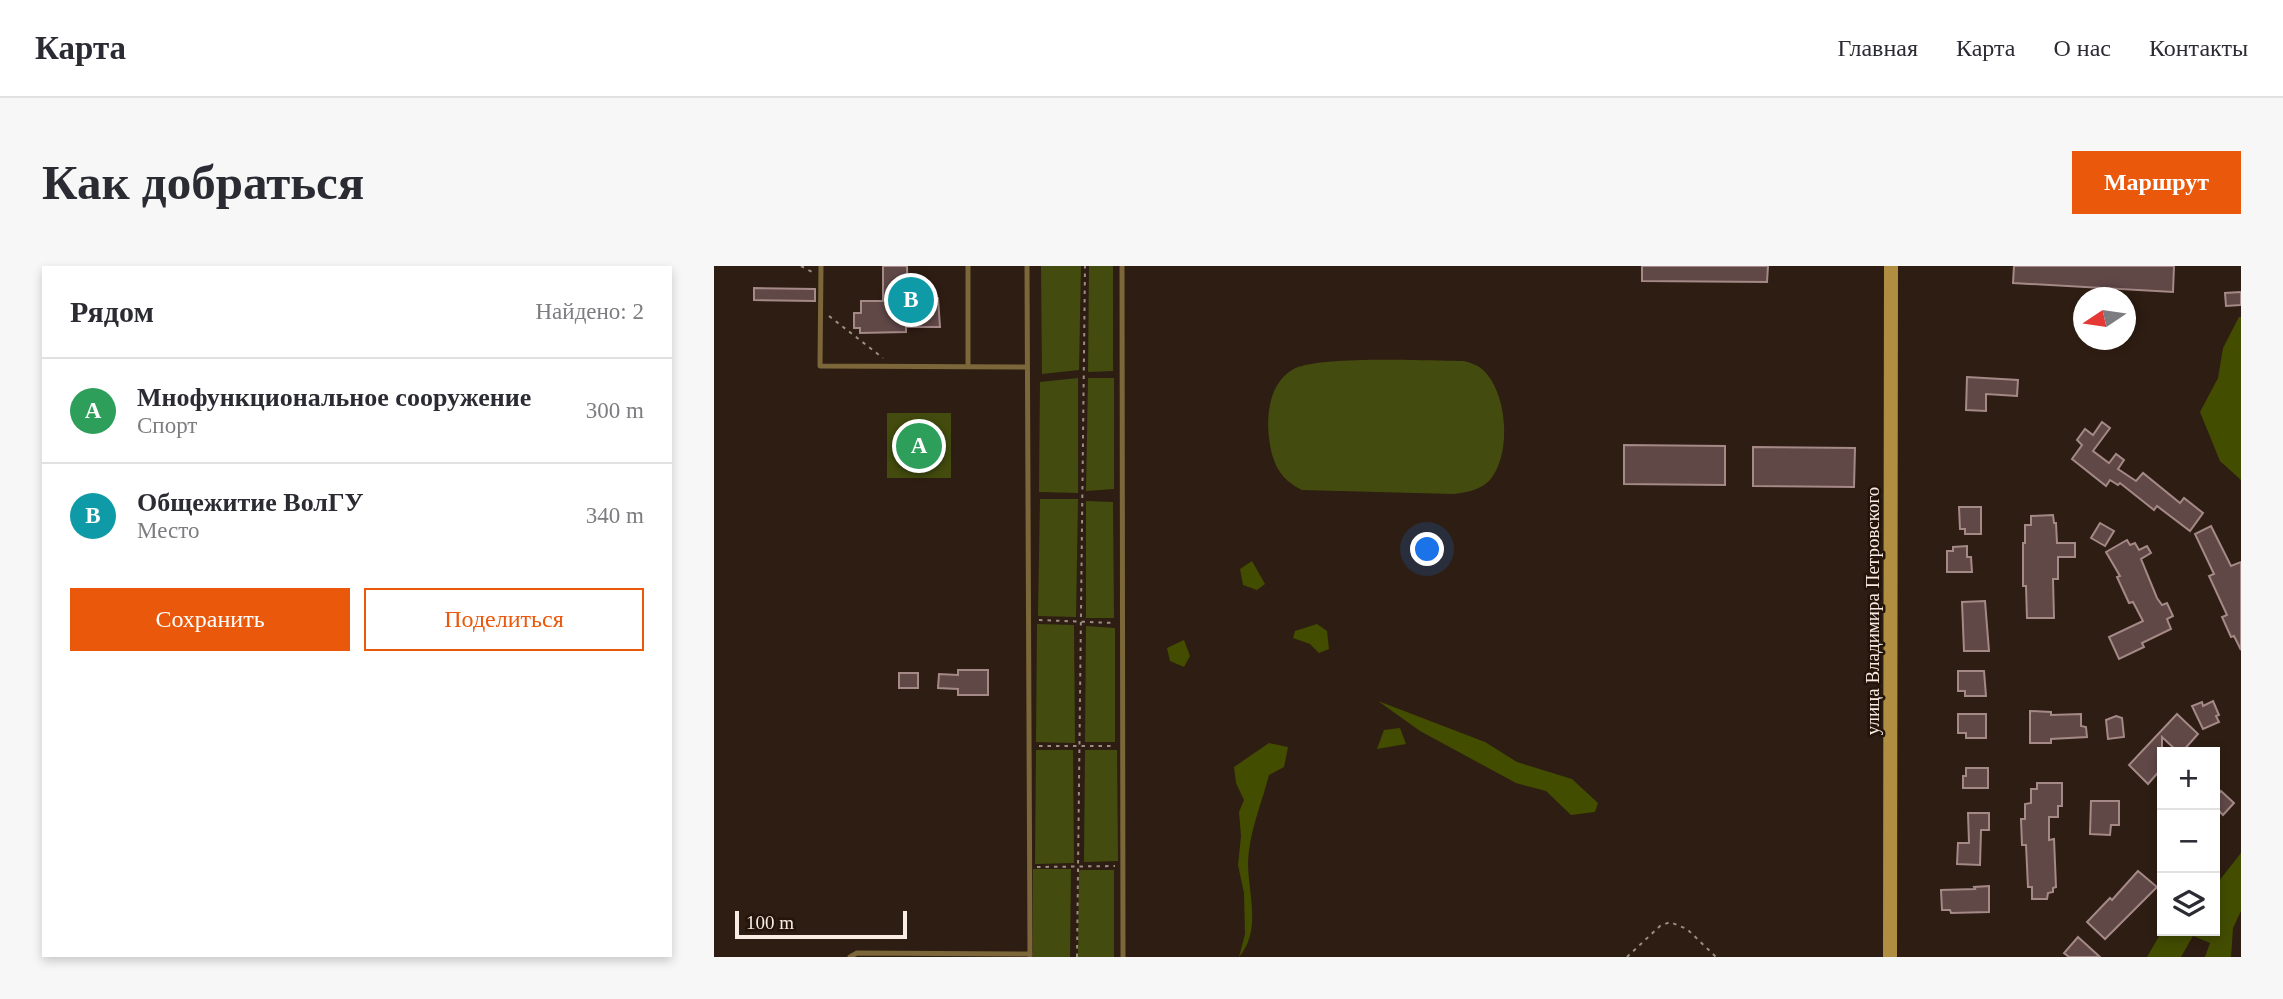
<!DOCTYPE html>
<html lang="ru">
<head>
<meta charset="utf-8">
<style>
  body { margin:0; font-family:Georgia,serif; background:#f7f7f7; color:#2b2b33 }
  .controls { position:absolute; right:21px; bottom:21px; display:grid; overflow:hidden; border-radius:0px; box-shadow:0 4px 10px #0003 }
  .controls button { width:63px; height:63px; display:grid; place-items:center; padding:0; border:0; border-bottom:2px solid #e1e1e2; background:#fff; color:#2b2b33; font:35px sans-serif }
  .compass { position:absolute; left:1359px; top:21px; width:63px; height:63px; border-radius:50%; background:#fff; box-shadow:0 4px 10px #0003; rotate:257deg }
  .scale { position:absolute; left:21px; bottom:18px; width:172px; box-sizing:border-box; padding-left:7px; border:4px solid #f8ece5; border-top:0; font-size:19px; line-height:24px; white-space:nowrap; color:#f8ece5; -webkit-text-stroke:5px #241409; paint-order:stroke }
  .you { position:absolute; left:714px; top:284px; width:24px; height:24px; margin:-18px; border:5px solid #fff; border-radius:50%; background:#1a73e8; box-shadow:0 0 0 10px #1a73e833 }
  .badge { display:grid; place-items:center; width:46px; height:46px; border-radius:50%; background:#ea580c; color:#fff; font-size:23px; font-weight:700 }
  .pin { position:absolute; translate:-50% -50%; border:4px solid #fff; box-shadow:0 2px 7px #0006 }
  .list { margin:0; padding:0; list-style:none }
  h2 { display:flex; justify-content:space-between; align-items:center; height:91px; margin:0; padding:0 28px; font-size:30px }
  h2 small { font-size:23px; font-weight:400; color:#7c7c81 }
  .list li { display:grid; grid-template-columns:46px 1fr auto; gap:21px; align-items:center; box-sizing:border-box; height:105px; padding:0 28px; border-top:2px solid #e1e1e2 }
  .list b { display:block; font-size:26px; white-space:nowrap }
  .list p { margin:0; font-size:23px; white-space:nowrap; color:#7c7c81 }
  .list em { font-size:23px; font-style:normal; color:#7c7c81 }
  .actions { display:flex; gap:14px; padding:21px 28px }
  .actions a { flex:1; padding:16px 0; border:2px solid #ea580c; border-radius:0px; text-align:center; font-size:24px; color:#ea580c }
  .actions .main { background:#ea580c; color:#fff }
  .icon { flex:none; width:38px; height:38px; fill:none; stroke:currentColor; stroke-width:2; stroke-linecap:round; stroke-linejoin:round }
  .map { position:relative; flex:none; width:1527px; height:691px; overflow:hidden; border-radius:0px }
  header { display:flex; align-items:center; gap:42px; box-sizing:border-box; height:98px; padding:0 35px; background:#fff; border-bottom:2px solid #e1e1e2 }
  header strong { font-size:33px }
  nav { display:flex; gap:38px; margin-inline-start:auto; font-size:24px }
  .intro { display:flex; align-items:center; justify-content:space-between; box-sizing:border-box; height:168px; padding:0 42px }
  h1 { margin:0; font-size:49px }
  .button { padding:18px 32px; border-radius:0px; background:#ea580c; color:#fff; font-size:24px; font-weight:700 }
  main { display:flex; gap:42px; padding:0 42px }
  aside { flex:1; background:#fff; border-radius:0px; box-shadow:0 4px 10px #0003 }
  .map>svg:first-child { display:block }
  .green { fill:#434c0e }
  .forest { fill:#434d00 }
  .building { fill:#604847; stroke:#a48987; stroke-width:2 }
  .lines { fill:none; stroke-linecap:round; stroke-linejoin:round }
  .path { stroke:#9c8e85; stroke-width:2; stroke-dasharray:3.5 5; stroke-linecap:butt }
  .lane { stroke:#7b6739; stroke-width:5 }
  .secondary { stroke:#b08e41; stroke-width:14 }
  .labels { text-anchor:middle; stroke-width:5; stroke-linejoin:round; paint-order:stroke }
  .street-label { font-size:19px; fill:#f8ece5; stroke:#241409 }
</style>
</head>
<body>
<header>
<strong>Карта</strong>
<nav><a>Главная</a><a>Карта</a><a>О нас</a><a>Контакты</a></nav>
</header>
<div class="intro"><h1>Как добраться</h1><a class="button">Маршрут</a></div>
<main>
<aside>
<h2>Рядом<small>Найдено: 2</small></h2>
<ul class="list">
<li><span class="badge" style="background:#2e9e5b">A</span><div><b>Мнофункциональное сооружение</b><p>Спорт</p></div><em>300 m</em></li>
<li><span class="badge" style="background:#0f9aa8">B</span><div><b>Общежитие ВолГУ</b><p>Место</p></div><em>340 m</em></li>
</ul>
<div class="actions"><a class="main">Сохранить</a><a>Поделиться</a></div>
</aside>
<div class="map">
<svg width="1527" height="691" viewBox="0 0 1527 691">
  <rect width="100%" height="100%" fill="#2e1d12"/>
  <g class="green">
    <path d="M327,0H367L365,104L328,108Z"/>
    <path d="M375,0H399V105L374,106Z"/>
    <path d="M750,95C757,97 764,99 769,104C794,127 798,190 775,215C766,224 753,226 740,228L588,224C565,213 558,196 555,172C552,148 556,117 578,104C601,89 716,95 750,95Z"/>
    <path d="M364,112V227L325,226L326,116Z"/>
    <path d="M374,112H400V223L372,225Z"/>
    <rect x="173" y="147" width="64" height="65"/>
    <path d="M326,233H364L362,351L324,350Z"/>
    <path d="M372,235L399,236L400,352H372Z"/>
    <path d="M323,358L360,359L361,477L322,476Z"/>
    <path d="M372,360L401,362V476H371Z"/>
    <path d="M322,484H359L360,597L321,598Z"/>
    <path d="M371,484H403L404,595L370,596Z"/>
    <path d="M319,603H357L356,691H319Z"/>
    <path d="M365,604H400V691H364Z"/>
  </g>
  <g class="forest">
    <path d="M1525,51H1527V214L1506,195L1486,146L1504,112L1509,82Z"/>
    <path d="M538,295L551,318L543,324L529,319L526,303Z"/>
    <path d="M603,358L613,365L615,383L605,387L596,378L579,372L581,365Z"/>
    <path d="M470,374L476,390L470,401L456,395L453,382Z"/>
    <path d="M664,435L771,476L803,496L858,513L884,537L881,546L857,549L832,525L802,517L706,465Z"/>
    <path d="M686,462L692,478L663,483L670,464Z"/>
    <path d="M555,477L574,481L570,501L555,509C548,536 535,567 534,596C534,628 548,664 525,691L531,668L530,627L524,599L527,570L525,546L530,534L522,517L520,501Z"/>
    <path d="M1527,587V645L1519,662L1517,691H1491L1496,677L1479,670L1467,691H1433L1448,665H1501V620Z"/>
  </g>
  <g class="building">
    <path d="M169,0H193L194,32H224L226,61H192V66L146,67V62H140V47H147V35H169Z"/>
    <path d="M928,0H1054L1053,16L928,15Z"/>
    <path d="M1300,0H1460L1459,26L1299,17Z"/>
    <path d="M40,22L101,23V35L40,34Z"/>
    <path d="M1527,26V39L1512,40L1511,27Z"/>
    <path d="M1253,111L1304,114L1303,130L1272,128V145L1252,144Z"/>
    <path d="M1388,156L1396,162L1379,185L1395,197L1402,188L1410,194L1404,203L1422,215L1429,207L1466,237L1470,232L1489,247L1476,265L1443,240L1440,244L1406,217L1404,219L1396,214L1392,220L1358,193L1368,179L1363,174L1371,163L1379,169Z"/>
    <path d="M910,179L1011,180V219L910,218Z"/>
    <path d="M1039,181L1141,182L1140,221L1039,220Z"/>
    <path d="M1245,241H1267V268H1251V263H1246Z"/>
    <path d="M1339,249L1340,257H1342L1343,277H1361V291H1344V313H1339L1340,352H1313L1312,320H1309V277H1311V259H1317V250Z"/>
    <path d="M1386,257L1400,265L1391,280L1377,272Z"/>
    <path d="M1497,260L1517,300L1527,296V384L1520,370L1517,371L1508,351L1513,349L1495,310L1500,308L1481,268Z"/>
    <path d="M1413,274L1416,279L1421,277L1425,284L1433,280L1437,287L1427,293L1443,332L1448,339L1453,337L1459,350L1453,353L1457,363L1428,377L1430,381L1405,393L1395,371L1429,355L1419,336L1415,337L1403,311L1406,310L1392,286Z"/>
    <path d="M1253,280V291H1257L1258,306H1233V285H1239V281Z"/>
    <path d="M1271,335L1275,385H1250L1248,336Z"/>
    <path d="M244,404H274V429H244V423L224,422L225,408L244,409Z"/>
    <path d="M1244,405H1270L1272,430H1251V425H1244Z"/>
    <rect x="185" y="407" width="19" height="15"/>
    <path d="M1499,435L1505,449L1502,450L1505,456L1489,463L1478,440L1488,436L1489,440Z"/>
    <path d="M1316,445L1337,446V449L1367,448V460L1372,461L1373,471L1337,473V477H1316Z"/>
    <path d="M1244,448H1272V472H1252V467H1244Z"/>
    <path d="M1463,448L1484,468L1468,486H1464L1448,471V502L1434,518L1415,499Z"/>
    <path d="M1402,450L1408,452L1410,471L1394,473L1392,454Z"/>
    <path d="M1252,502H1274V522H1249V510H1252Z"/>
    <path d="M1323,517H1348V540H1344V551H1335V574L1340,573L1342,621L1339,622V626L1334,627L1333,633H1318V621H1314L1312,579H1308L1307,553H1311V538L1317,537V523H1323Z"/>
    <path d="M1507,525L1520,537L1509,549L1506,546L1501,551V532Z"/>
    <path d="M1377,535H1405V559H1397L1396,569L1376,568Z"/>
    <path d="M1254,547H1275V564H1267L1266,599L1243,598L1244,577H1255Z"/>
    <path d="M1424,605L1443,621L1391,673L1373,656L1396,632L1398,634Z"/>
    <path d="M1275,620V646L1237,647L1236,644H1228L1227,624L1261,623L1260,621Z"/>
    <path d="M1364,671L1386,691H1355L1350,687Z"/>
  </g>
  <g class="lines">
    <g class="path">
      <path d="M87,0L98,6"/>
      <path d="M115,50L169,92"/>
      <path d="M325,354L400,357"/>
      <path d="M325,480H400"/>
      <path d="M323,601L401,600"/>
      <path d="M363,691L371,0"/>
      <path d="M913,691L946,660L956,656L973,663L1002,691"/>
    </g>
    <g class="lane">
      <path d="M107,0L106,100L312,101"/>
      <path d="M313,0L316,691"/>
      <path d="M408,0L409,691"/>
      <path d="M254,100V0"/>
      <path d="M136,691L143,687L316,688"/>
    </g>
    <path class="secondary" d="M1176,691L1177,0"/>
  </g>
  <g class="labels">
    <g class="street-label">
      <text transform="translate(1158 345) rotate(-90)" y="7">улица Владимира Петровского</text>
    </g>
  </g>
</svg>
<div class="controls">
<button>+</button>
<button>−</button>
<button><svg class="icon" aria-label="layers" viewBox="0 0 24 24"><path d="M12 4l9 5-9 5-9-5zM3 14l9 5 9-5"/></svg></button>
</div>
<svg class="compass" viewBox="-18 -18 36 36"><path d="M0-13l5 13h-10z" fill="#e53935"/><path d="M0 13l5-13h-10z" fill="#7c7c81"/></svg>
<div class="scale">100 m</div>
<div class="you"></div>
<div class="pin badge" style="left:205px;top:180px;background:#2e9e5b">A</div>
<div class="pin badge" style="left:197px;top:34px;background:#0f9aa8">B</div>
</div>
</main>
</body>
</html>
